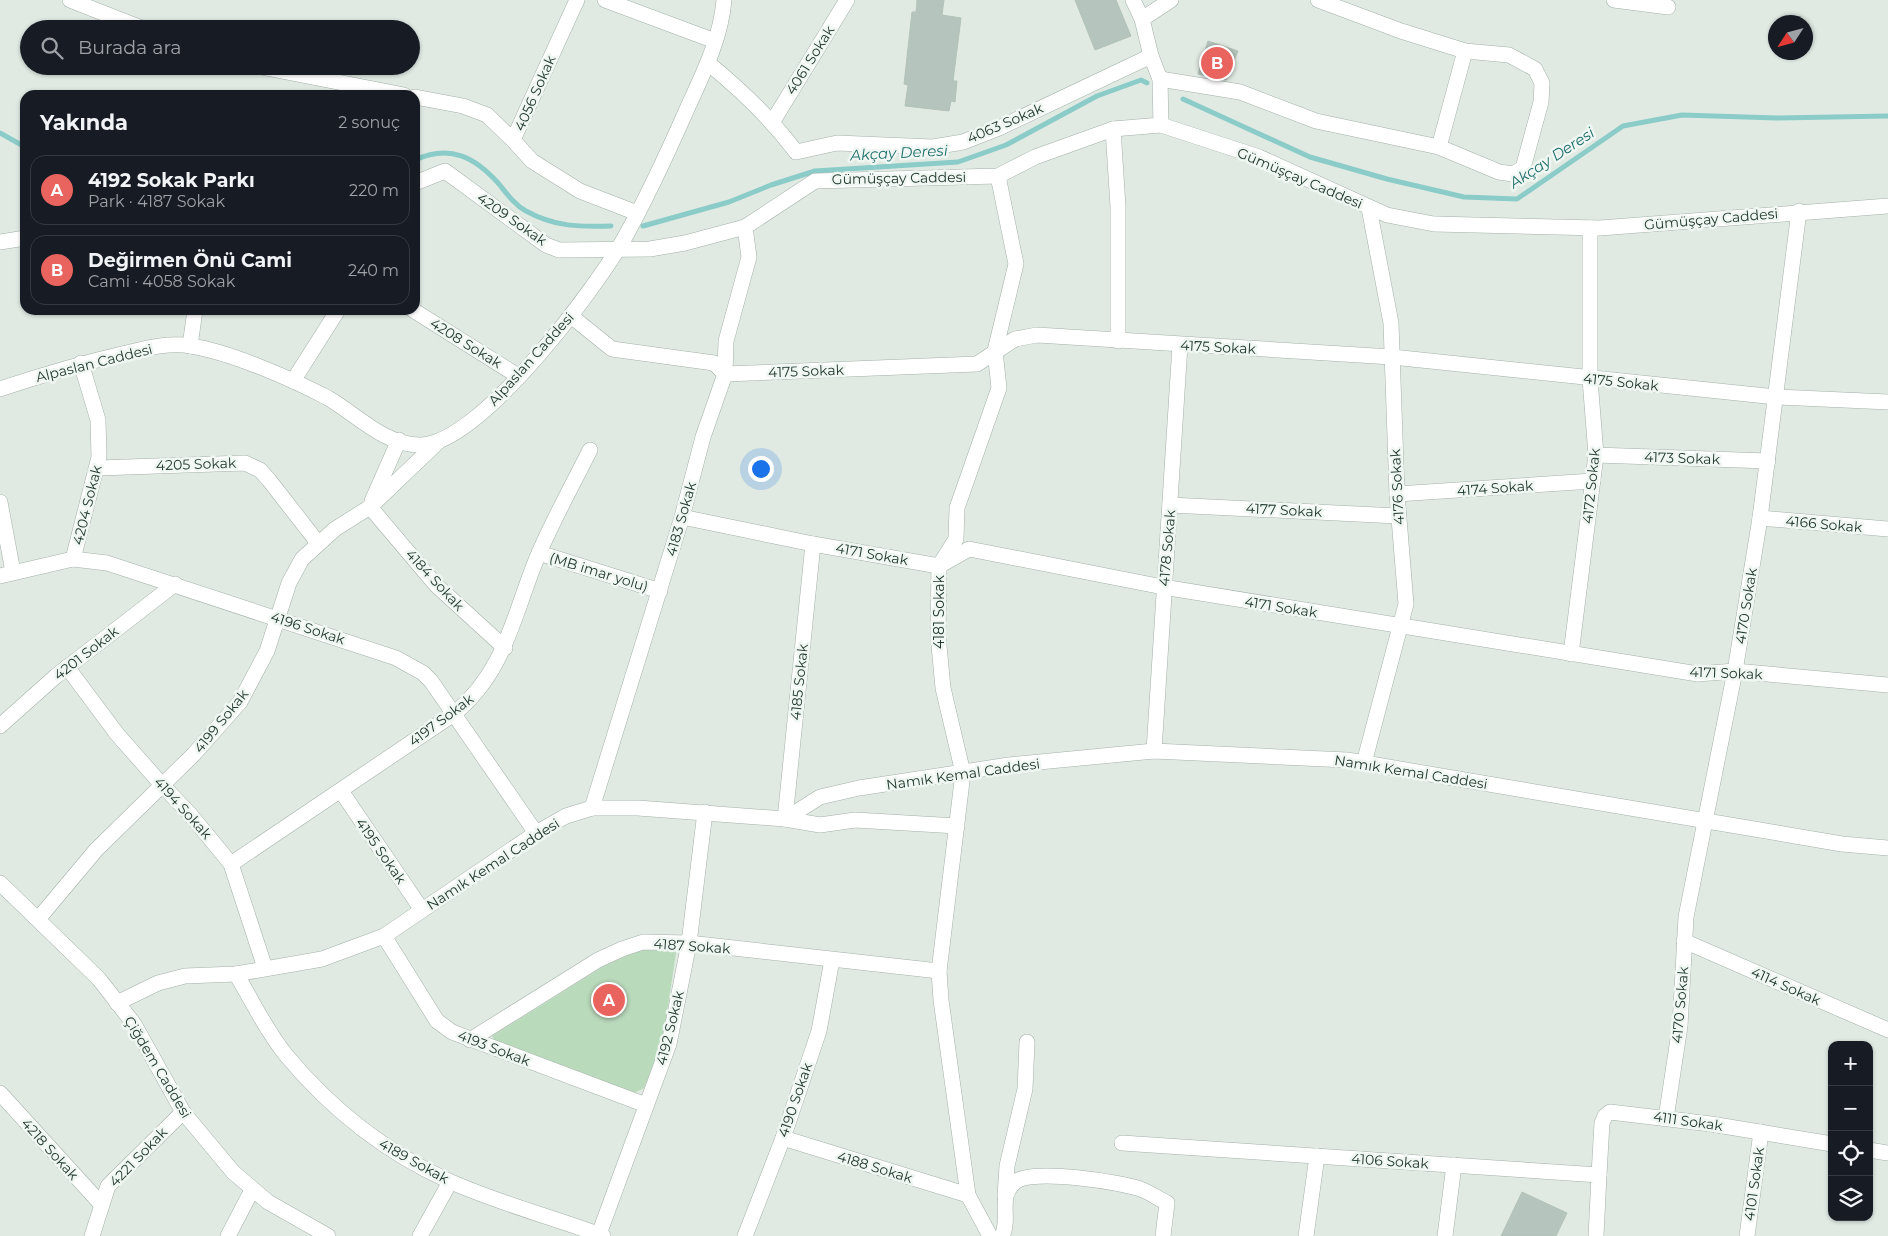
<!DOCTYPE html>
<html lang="tr">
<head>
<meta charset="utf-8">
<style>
  body { margin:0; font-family:Montserrat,sans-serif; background:#242831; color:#f1f3f6 }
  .controls { position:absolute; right:15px; bottom:15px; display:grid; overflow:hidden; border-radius:10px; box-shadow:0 1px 4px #0004 }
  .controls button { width:45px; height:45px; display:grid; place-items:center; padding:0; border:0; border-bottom:1px solid #363941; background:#171b24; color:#f1f3f6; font:25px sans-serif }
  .compass { position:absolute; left:1768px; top:15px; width:45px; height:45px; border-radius:50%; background:#171b24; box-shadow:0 1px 4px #0004; rotate:234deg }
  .you { position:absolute; left:760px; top:468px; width:18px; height:18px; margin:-12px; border:4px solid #fff; border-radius:50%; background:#1a73e8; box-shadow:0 0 0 8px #1a73e833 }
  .badge { display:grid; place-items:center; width:32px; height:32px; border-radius:50%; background:#e9645f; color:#fff; font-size:16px; font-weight:700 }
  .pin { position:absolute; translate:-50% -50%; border:2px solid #fff; box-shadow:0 1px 5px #0006 }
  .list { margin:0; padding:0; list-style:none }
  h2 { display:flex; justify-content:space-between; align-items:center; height:65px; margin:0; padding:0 20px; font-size:21px }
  h2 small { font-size:16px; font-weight:400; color:#9ea1a6 }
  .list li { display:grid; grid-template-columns:32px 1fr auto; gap:15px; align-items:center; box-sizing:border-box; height:70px; margin:0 10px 10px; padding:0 10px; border:1px solid #363941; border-radius:15px }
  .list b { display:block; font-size:19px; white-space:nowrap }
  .list p { margin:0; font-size:16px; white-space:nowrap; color:#9ea1a6 }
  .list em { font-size:16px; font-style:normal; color:#9ea1a6 }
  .icon { flex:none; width:28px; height:28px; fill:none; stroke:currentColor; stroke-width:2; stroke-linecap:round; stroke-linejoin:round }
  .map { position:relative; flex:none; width:1888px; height:1236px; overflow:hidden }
  .search { position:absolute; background:#171b24; box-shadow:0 1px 4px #0004; left:20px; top:20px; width:400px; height:55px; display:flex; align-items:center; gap:12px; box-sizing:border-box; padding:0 18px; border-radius:28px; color:#9ea1a6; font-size:19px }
  .panel { position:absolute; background:#171b24; box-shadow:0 1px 4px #0004; left:20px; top:90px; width:400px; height:225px; border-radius:15px }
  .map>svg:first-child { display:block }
  .green { fill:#badabc }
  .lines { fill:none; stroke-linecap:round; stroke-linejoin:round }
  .stream { stroke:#8bccc8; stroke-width:5 }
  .building { fill:#b5c4bc; stroke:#b3c3b9 }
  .minor-casing { stroke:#a3b1a9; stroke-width:16 }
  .minor { stroke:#fff; stroke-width:15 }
  .labels { text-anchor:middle; stroke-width:5; stroke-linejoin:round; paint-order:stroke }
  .street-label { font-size:14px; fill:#22392e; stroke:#f0f7f2 }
  .water-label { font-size:15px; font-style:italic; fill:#20706d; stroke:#f0f7f2 }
</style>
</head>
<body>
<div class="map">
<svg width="1888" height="1236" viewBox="0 0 1888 1236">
  <rect width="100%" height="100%" fill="#e0eae3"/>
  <path class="green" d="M643,949H672L676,953L663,1039L644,1088L634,1093L496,1043L492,1036L607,964Z"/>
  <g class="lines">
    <g class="stream">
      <path d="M1183,99L1310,157L1387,179L1464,197L1517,199L1623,126L1682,115L1777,118L1888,116"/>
      <path d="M0,133L25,147"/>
      <path d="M415,160C450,144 475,157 499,184C507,194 515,205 526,211C555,227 579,227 611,226"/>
      <path d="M643,226L729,202L771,185L815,171L958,162L1006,145L1097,96L1141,80L1147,83"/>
    </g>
  </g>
  <g class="building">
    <path d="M917,0H944L942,15L961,18L953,81H957L955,102L951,101L949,111L905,106L908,85L904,84L912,12H916Z"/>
    <path d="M1075,0H1116L1131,36L1095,50Z"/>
    <path d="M1208,41L1238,51L1226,80L1198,74Z"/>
    <path d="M1522,1192L1567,1213L1556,1236H1501Z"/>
  </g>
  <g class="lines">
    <defs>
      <g id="minor">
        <path d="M70,0L144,29"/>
        <path d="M605,0L715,41"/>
        <path d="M1133,0L1142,19L1151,56L1160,79L1161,125"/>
        <path d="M1614,0L1668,7"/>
        <path d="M1142,19L1171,0"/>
        <path d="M708,63C741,90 770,117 796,152L837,143L933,147L963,142L999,128L1151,56"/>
        <path d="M256,66L404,95"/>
        <path d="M1160,79L1240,92L1316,121L1439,147L1499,172L1513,174L1523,168L1541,102L1542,83L1535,69L1509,55L1465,51L1401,31L1318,0"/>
        <path d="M415,97L463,106L487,115L513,140L577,0"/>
        <path d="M773,121L847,0"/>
        <path d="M1113,129L1118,207V341"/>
        <path d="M513,140L532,161L580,191L637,213"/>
        <path d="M1439,147L1465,51"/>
        <path d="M415,183L445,171L546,245L559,250L650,249L685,243L745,227L815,181L998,176L1035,157L1113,129L1161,125L1259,157L1387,215L1434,224L1600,228L1888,206"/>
        <path d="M0,242L25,238"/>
        <path d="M413,310L518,376"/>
        <path d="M571,316L612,349L714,363L725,374L977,364L1015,339L1037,335L1392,357L1776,397L1888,402"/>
        <path d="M190,346L195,310"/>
        <path d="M293,381L338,310"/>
        <path d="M0,389C42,375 83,363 126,353C147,348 170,342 191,346C230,352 292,379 328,398C356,414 385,446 421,445C481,443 597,287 625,237C648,196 668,152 687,109C703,74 721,38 724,0"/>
        <path d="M1596,455L1768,461"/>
        <path d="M98,468L245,463L260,470L269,480L318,543"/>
        <path d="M1397,494L1593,481"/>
        <path d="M372,501L399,440"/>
        <path d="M0,502L13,572"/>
        <path d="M1170,505L1398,516"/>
        <path d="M370,507L436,585L505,648"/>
        <path d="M682,517L813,544L939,566L969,549L1163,587L1698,674L1735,671L1888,685"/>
        <path d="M1760,518L1888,529"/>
        <path d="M813,544L785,819L820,825L855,820L957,826"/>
        <path d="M539,553L660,591"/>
        <path d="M73,559L99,457L98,420L81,363"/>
        <path d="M0,576L73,559L107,563L396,658L423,673L431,681L536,833"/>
        <path d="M1571,654L1596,455L1590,379V228"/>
        <path d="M67,667L117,734L162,785L189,813L231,864L265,968"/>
        <path d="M0,726L56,676L175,584"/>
        <path d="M1154,751L1180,345"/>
        <path d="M1364,763L1406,604L1397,494L1391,323L1369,208"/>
        <path d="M341,791L422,910"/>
        <path d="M592,808L682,517L703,437L725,374L726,341L749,257L745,227"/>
        <path d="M231,864L455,713C507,670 514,611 539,553C554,518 573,484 590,450"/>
        <path d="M0,883L99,979L134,1024L183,1112L233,1172L268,1202L328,1236"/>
        <path d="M39,918L96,850L194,754L240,702L267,651L289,583L302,559L335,529L370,507L439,441"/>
        <path d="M384,936L437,1021L452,1032L646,1105"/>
        <path d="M1684,941L1888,1030"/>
        <path d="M236,974C252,1000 266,1031 286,1055C330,1108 385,1152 449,1181C498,1203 552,1217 603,1236"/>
        <path d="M117,1003L158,983L185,976L236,974L322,959L384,936L536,833L566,816L592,808H638L785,819L820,797L859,788L1009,765L1154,751L1347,760L1842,844L1888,848"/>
        <path d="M470,1040L598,960L622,949L643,942L689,943L939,971"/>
        <path d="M0,1093L101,1204"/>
        <path d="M1666,1118L1680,1026L1686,917L1735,671L1760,518L1799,211"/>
        <path d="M783,1138L968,1195"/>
        <path d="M1122,1143L1599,1175L1596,1236"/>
        <path d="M1869,1150L1888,1153"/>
        <path d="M1599,1175L1602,1123L1605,1116L1610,1112L1711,1124L1832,1144"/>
        <path d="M1005,1196L1007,1166L1025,1089L1027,1042"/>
        <path d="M599,1234L669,1044L689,943L705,812"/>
        <path d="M92,1236L108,1186L183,1112"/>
        <path d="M228,1236L252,1190"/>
        <path d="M420,1236L450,1182"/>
        <path d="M745,1236L783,1138L819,1031L832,960"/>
        <path d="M990,1236L968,1195L941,1000L939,971L963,773L943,688L938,635L939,566L956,539L957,508L999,388L995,351L1016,264L998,176"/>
        <path d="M1002,1236C1011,1218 997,1197 1015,1182C1031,1168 1123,1182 1143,1190C1152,1194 1159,1199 1167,1203L1163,1236"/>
        <path d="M1306,1236L1317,1156"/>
        <path d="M1445,1236L1454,1165"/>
        <path d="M1747,1236L1761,1132"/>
      </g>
    </defs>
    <use href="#minor" class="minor-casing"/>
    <use href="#minor" class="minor"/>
  </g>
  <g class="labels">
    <g class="street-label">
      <text transform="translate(810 60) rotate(-58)" y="5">4061 Sokak</text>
      <text transform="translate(535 93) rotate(-66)" y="5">4056 Sokak</text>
      <text transform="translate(1005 123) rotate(-23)" y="5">4063 Sokak</text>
      <text transform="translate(899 178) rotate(-1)" y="5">Gümüşçay Caddesi</text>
      <text transform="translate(1300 178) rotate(23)" y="5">Gümüşçay Caddesi</text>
      <text transform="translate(512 219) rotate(35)" y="5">4209 Sokak</text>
      <text transform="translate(1711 219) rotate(-5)" y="5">Gümüşçay Caddesi</text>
      <text transform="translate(466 343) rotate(32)" y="5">4208 Sokak</text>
      <text transform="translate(1218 347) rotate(3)" y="5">4175 Sokak</text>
      <text transform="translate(531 359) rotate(-48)" y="5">Alpaslan Caddesi</text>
      <text transform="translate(94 363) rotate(-14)" y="5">Alpaslan Caddesi</text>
      <text transform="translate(806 371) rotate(-2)" y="5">4175 Sokak</text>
      <text transform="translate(1621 382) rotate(6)" y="5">4175 Sokak</text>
      <text transform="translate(1682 458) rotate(2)" y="5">4173 Sokak</text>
      <text transform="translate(196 464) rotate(-2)" y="5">4205 Sokak</text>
      <text transform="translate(1591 486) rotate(-84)" y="5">4172 Sokak</text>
      <text transform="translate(1397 487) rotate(-93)" y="5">4176 Sokak</text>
      <text transform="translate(1495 488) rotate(-4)" y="5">4174 Sokak</text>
      <text transform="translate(87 505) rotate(-76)" y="5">4204 Sokak</text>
      <text transform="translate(1284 510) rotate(3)" y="5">4177 Sokak</text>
      <text transform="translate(681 519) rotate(-74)" y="5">4183 Sokak</text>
      <text transform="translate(1824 524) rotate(5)" y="5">4166 Sokak</text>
      <text transform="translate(1167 548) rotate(-85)" y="5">4178 Sokak</text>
      <text transform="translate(872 554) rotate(10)" y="5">4171 Sokak</text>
      <text transform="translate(599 572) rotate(17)" y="5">(MB imar yolu)</text>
      <text transform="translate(435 580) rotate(47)" y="5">4184 Sokak</text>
      <text transform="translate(1746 606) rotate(-81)" y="5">4170 Sokak</text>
      <text transform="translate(1281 607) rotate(9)" y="5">4171 Sokak</text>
      <text transform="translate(939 612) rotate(-90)" y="5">4181 Sokak</text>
      <text transform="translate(308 628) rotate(18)" y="5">4196 Sokak</text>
      <text transform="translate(86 653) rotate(-38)" y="5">4201 Sokak</text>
      <text transform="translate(1726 673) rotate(2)" y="5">4171 Sokak</text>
      <text transform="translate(799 682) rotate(-84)" y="5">4185 Sokak</text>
      <text transform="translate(441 720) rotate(-37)" y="5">4197 Sokak</text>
      <text transform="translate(221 721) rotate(-51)" y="5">4199 Sokak</text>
      <text transform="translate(1411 772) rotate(9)" y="5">Namık Kemal Caddesi</text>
      <text transform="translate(963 774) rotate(-8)" y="5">Namık Kemal Caddesi</text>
      <text transform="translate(183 808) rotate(48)" y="5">4194 Sokak</text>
      <text transform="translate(381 851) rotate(55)" y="5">4195 Sokak</text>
      <text transform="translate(493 864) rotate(-33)" y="5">Namık Kemal Caddesi</text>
      <text transform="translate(692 946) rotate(4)" y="5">4187 Sokak</text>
      <text transform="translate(1786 986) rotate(24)" y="5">4114 Sokak</text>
      <text transform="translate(1680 1005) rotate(-85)" y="5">4170 Sokak</text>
      <text transform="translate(670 1028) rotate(-76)" y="5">4192 Sokak</text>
      <text transform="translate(494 1048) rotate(21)" y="5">4193 Sokak</text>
      <text transform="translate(158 1067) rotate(59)" y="5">Çiğdem Caddesi</text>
      <text transform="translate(795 1100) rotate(-71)" y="5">4190 Sokak</text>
      <text transform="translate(1688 1121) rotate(8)" y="5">4111 Sokak</text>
      <text transform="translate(50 1149) rotate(48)" y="5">4218 Sokak</text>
      <text transform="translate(138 1157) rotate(-46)" y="5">4221 Sokak</text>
      <text transform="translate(414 1161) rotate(29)" y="5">4189 Sokak</text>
      <text transform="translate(1390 1161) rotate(4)" y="5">4106 Sokak</text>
      <text transform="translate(875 1167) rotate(17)" y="5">4188 Sokak</text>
      <text transform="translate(1754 1184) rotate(-82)" y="5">4101 Sokak</text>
    </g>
    <g class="water-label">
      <text transform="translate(899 153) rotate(-3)" y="5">Akçay Deresi</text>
      <text transform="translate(1552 158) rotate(-33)" y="5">Akçay Deresi</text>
    </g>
  </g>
</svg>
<div class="controls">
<button>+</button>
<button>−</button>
<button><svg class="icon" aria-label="locate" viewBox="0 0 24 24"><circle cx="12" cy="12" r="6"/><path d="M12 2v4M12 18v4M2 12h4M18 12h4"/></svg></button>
<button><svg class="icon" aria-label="layers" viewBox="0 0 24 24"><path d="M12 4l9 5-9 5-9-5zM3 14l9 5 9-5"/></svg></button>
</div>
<svg class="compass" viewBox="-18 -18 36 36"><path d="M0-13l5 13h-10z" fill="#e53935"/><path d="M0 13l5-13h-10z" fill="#9ea1a6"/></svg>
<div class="you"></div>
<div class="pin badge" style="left:609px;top:1000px">A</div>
<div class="pin badge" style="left:1217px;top:63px">B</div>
<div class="search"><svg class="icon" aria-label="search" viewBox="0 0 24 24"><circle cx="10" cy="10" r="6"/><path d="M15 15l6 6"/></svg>Burada ara</div>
<section class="panel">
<h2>Yakında<small>2 sonuç</small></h2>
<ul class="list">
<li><span class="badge">A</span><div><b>4192 Sokak Parkı</b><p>Park · 4187 Sokak</p></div><em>220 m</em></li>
<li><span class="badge">B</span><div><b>Değirmen Önü Cami</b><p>Cami · 4058 Sokak</p></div><em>240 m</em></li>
</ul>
</section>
</div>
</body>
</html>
